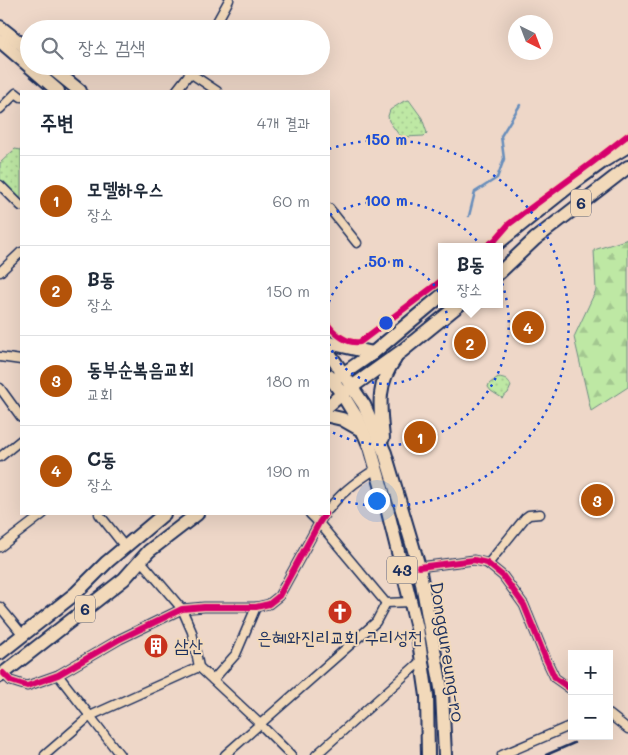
<!DOCTYPE html>
<html lang="ko">
<head>
<meta charset="utf-8">
<style>
  body { margin:0; font-family:Mali,"Poor Story",sans-serif; background:#f2f2f3; color:#1f2937 }
  .controls { position:absolute; right:15px; bottom:15px; display:grid; overflow:hidden; border-radius:0px; box-shadow:0 5px 20px #0002 }
  .controls button { width:45px; height:45px; display:grid; place-items:center; padding:0; border:0; border-bottom:1px solid #e0e1e3; background:#fff; color:#1f2937; font:25px sans-serif }
  .compass { position:absolute; left:508px; top:15px; width:45px; height:45px; border-radius:50%; background:#fff; box-shadow:0 5px 20px #0002; rotate:138deg }
  .you { position:absolute; left:376px; top:500px; width:18px; height:18px; margin:-12px; border:4px solid #fff; border-radius:50%; background:#1a73e8; box-shadow:0 0 0 8px #1a73e833 }
  .badge { display:grid; place-items:center; width:32px; height:32px; border-radius:50%; background:#b45309; color:#fff; font-size:16px; font-weight:700 }
  .pin { position:absolute; translate:-50% -50%; border:2px solid #fff; box-shadow:0 1px 5px #0006 }
  .popup { position:absolute; left:438px; top:243px; width:65px; height:65px; box-sizing:border-box; display:grid; place-content:center; border-radius:0px; background:#fff; filter:drop-shadow(0 1px 4px #0005); font-size:16px; white-space:nowrap; color:#747a83 }
  .popup b { font-size:19px; color:#1f2937 }
  .popup::after { content:''; position:absolute; left:50%; top:100%; margin-left:-10px; border:10px solid transparent; border-top-color:#fff }
  .list { margin:0; padding:0; list-style:none }
  h2 { display:flex; justify-content:space-between; align-items:center; height:65px; margin:0; padding:0 20px; font-size:21px }
  h2 small { font-size:16px; font-weight:400; color:#747a83 }
  .list li { display:grid; grid-template-columns:32px 1fr auto; gap:15px; align-items:center; box-sizing:border-box; height:90px; padding:0 20px; border-top:1px solid #e0e1e3 }
  .list b { display:block; font-size:19px; white-space:nowrap }
  .list p { margin:0; font-size:16px; white-space:nowrap; color:#747a83 }
  .list em { font-size:16px; font-style:normal; color:#747a83 }
  .icon { flex:none; width:28px; height:28px; fill:none; stroke:currentColor; stroke-width:2; stroke-linecap:round; stroke-linejoin:round }
  .map { position:relative; flex:none; width:628px; height:755px; overflow:hidden }
  .search { position:absolute; background:#fff; box-shadow:0 5px 20px #0002; left:20px; top:20px; width:310px; height:55px; display:flex; align-items:center; gap:12px; box-sizing:border-box; padding:0 18px; border-radius:28px; color:#747a83; font-size:19px }
  .panel { position:absolute; background:#fff; box-shadow:0 5px 20px #0002; left:20px; top:90px; width:310px; height:425px; border-radius:0px }
  .map>svg:first-child { display:block }
  .green { fill:url(#green-dots); stroke:#6c8c81 }
  .forest { fill:url(#forest-firs); stroke:#6c8c81 }
  .lines { fill:none; stroke-linecap:round; stroke-linejoin:round }
  .stream { stroke:#698ebb; stroke-width:2.5 }
  .street-casing { stroke:#1b2f5e; stroke-width:11 }
  .primary-casing { stroke:#1b2f5e; stroke-width:16 }
  .street { stroke:#f2d9ba; stroke-width:8 }
  .primary { stroke:#f2d9ba; stroke-width:12 }
  .rail { stroke:#1b2f5e; stroke-width:2.5 }
  .cycleway-casing { stroke:#f2d9ba; stroke-width:9 }
  .cycleway { stroke:#d6006c; stroke-width:6 }
  .ring { fill:none; stroke:#1d4ed8; stroke-width:2.5; stroke-dasharray:2.5 5 }
  .labels { text-anchor:middle; stroke-width:4; stroke-linejoin:round; paint-order:stroke }
  .shield { fill:#f2d9ba; stroke:#5c627a; stroke-width:1 }
  .shield-label { font-size:16px; font-weight:bold; fill:#1b2f5e }
  .poi-label { font-size:18px; fill:#1b2f5e; stroke:#f2d9ba }
  .street-label { font-size:18px; fill:#1b2f5e; stroke:#f2d9ba }
  .centre { fill:#1d4ed8; stroke:#f2d9ba; stroke-width:2.5 }
  .ring-label { font-size:15px; text-anchor:middle; font-weight:bold; fill:#1d4ed8; stroke:#f2d9ba; stroke-width:4; stroke-linejoin:round; paint-order:stroke }
</style>
</head>
<body>
<div class="map">
<svg width="628" height="755" viewBox="0 0 628 755">
  <defs>
    <pattern id="green-dots" width="8" height="8" patternUnits="userSpaceOnUse" patternTransform="scale(1.25)"><rect width="8" height="8" fill="#bee8a4"/><path d="M2 2h.1M6 6h.1" fill="none" stroke="#a3c790" stroke-width="1.8" stroke-linecap="round"/></pattern>
    <pattern id="forest-firs" width="22" height="20" patternUnits="userSpaceOnUse" patternTransform="scale(1.25)"><rect width="22" height="20" fill="#bee8a4"/><path d="M5 1l3.5 6h-7zM16 11l3.5 6h-7z" fill="#a3c790"/></pattern>
  </defs>
  <rect width="100%" height="100%" fill="#eed7c8"/>
  <filter id="ink" filterUnits="userSpaceOnUse"><feTurbulence type="fractalNoise" baseFrequency=".02" numOctaves="2"/><feDisplacementMap in="SourceGraphic" scale="10" xChannelSelector="R" yChannelSelector="G"/><feConvolveMatrix kernelMatrix="1 2 1 2 8 2 1 2 1" color-interpolation-filters="sRGB"/></filter>
  <g filter="url(#ink)">
    <g class="green">
      <path d="M409,100L422,118L427,133L424,136L404,137L399,135L389,121L388,116L390,110L404,101Z"/>
      <path d="M15,149L21,150V206L0,185V163Z"/>
      <path d="M498,377C506,378 508,379 511,386L508,393L502,398L491,391L488,387L489,384Z"/>
    </g>
    <path class="forest" d="M628,239V387L591,411L574,337L596,290L594,250Z"/>
    <g class="lines">
      <path class="stream" d="M469,216L475,192L497,178L504,159L501,136L520,105"/>
      <defs>
        <g id="street">
          <path d="M213,29L229,0"/>
          <path d="M190,73L217,91"/>
          <path d="M176,91L190,73L194,66"/>
          <path d="M0,109L16,93L21,97"/>
          <path d="M0,185L21,206"/>
          <path d="M329,208L357,243"/>
          <path d="M0,272L21,252"/>
          <path d="M0,357L21,360"/>
          <path d="M0,388L21,417"/>
          <path d="M0,457L21,440"/>
          <path d="M329,509C341,492 358,480 376,469"/>
          <path d="M99,514L125,547"/>
          <path d="M310,514L319,523L386,603L411,602"/>
          <path d="M0,547L43,514"/>
          <path d="M141,561L182,609L192,632L199,667L258,722L291,755"/>
          <path d="M488,564L525,518L529,515L540,514"/>
          <path d="M419,567L474,560L487,563L503,576L524,605L546,659L555,678L572,690"/>
          <path d="M0,607L23,635"/>
          <path d="M3,673L11,681L27,686L58,675L120,639L182,609L204,607H256L269,604L279,596L319,523L325,514"/>
          <path d="M213,680L236,654L256,607"/>
          <path d="M609,714L628,729"/>
          <path d="M45,755L90,716L58,675"/>
          <path d="M120,755L90,716L199,667"/>
          <path d="M225,755L376,622L386,603"/>
          <path d="M316,755L422,660"/>
          <path d="M502,755L572,725"/>
        </g>
        <g id="primary">
          <path d="M0,27L29,50"/>
          <path d="M0,41L58,91"/>
          <path d="M49,66L80,91"/>
          <path d="M493,247L572,184L605,160L628,146"/>
          <path d="M499,273L535,239L628,167"/>
          <path d="M329,343L373,353"/>
          <path d="M329,353L364,405L385,453L419,567L442,693L445,755"/>
          <path d="M329,376L342,394L358,420L370,447L383,492L417,628L427,696L428,755"/>
          <path d="M337,378L373,353L441,296"/>
          <path d="M329,405L342,394L402,351L460,304"/>
          <path d="M329,416L342,419L363,431"/>
          <path d="M383,438C380,407 376,385 395,359"/>
          <path d="M0,653L76,593L107,562L164,514"/>
          <path d="M0,676L124,579L149,551L197,514"/>
        </g>
      </defs>
      <use href="#street" class="street-casing"/>
      <use href="#primary" class="primary-casing"/>
      <use href="#street" class="street"/>
      <use href="#primary" class="primary"/>
      <path class="rail" d="M546,755L574,743"/>
      <defs>
        <g id="cycleway">
          <path d="M485,247L495,240L509,224L593,162L628,135"/>
          <path d="M329,326C336,335 348,344 360,342L441,281"/>
          <path d="M419,567L474,560L487,563L503,576L524,605L546,659L555,678L572,690"/>
          <path d="M3,673L11,681L27,686L58,675L120,639L182,609L204,607H256L269,604L279,596L319,523L325,514"/>
        </g>
      </defs>
      <use href="#cycleway" class="cycleway-casing"/>
      <use href="#cycleway" class="cycleway"/>
    </g>
  </g>
  <g class="ring">
    <path d="M329 302A61 61 0 1 1 329 344"/>
    <path d="M330 215A122 122 0 1 1 330 431"/>
    <path d="M329 149A183 183 0 1 1 329 497"/>
  </g>
  <defs>
    <symbol id="church-disc" viewBox="-11 -11 22 22"><circle r="9.5" fill="#c8321e" stroke="#f2d9ba"/><path d="M-1.2-6h2.4v3.5h3.3v2.4h-3.3V6h-2.4V-.1h-3.3v-2.4h3.3Z" fill="#fff"/></symbol>
    <symbol id="building-disc" viewBox="-11 -11 22 22"><circle r="9.5" fill="#c8321e" stroke="#f2d9ba"/><path d="M-4-6H4V6H1V3H-1V6H-4ZM-2.5-4.3h1.7v1.8h-1.7ZM.8-4.3h1.7v1.8H.8ZM-2.5-1h1.7V.8h-1.7ZM.8-1h1.7V.8H.8Z" fill="#fff"/></symbol>
  </defs>
  <g fill-rule="evenodd">
    <use href="#church-disc" x="326" y="598" width="28" height="28"/>
    <use href="#building-disc" x="142" y="632" width="28" height="28"/>
  </g>
  <g class="labels">
    <g class="shield">
      <rect x="571" y="189.5" width="20" height="27" rx="4"/>
      <rect x="387" y="556.5" width="30" height="27" rx="4"/>
      <rect x="75" y="595.5" width="20" height="27" rx="4"/>
    </g>
    <g class="shield-label">
      <text x="581" y="209">6</text>
      <text x="402" y="576">43</text>
      <text x="85" y="615">6</text>
    </g>
    <g class="poi-label">
      <text x="340" y="644">은혜와진리교회 구리성전</text>
      <text x="174" y="652" text-anchor="start">삼산</text>
    </g>
    <g class="street-label">
      <text transform="translate(447 652) rotate(81)" y="6">Donggureung-ro</text>
    </g>
  </g>
  <circle cx="386" cy="323" r="8" class="centre"/>
  <g class="ring-label">
    <text x="386" y="145">150 m</text>
    <text x="386" y="206">100 m</text>
    <text x="386" y="267">50 m</text>
  </g>
</svg>
<div class="controls">
<button>+</button>
<button>−</button>
</div>
<svg class="compass" viewBox="-18 -18 36 36"><path d="M0-13l5 13h-10z" fill="#e53935"/><path d="M0 13l5-13h-10z" fill="#747a83"/></svg>
<div class="you"></div>
<div class="pin badge" style="left:420px;top:437px">1</div>
<div class="pin badge" style="left:470px;top:343px">2</div>
<div class="popup"><b>B동</b>장소</div>
<div class="pin badge" style="left:597px;top:500px">3</div>
<div class="pin badge" style="left:528px;top:327px">4</div>
<div class="search"><svg class="icon" aria-label="search" viewBox="0 0 24 24"><circle cx="10" cy="10" r="6"/><path d="M15 15l6 6"/></svg>장소 검색</div>
<section class="panel">
<h2>주변<small>4개 결과</small></h2>
<ul class="list">
<li><span class="badge">1</span><div><b>모델하우스</b><p>장소</p></div><em>60 m</em></li>
<li><span class="badge">2</span><div><b>B동</b><p>장소</p></div><em>150 m</em></li>
<li><span class="badge">3</span><div><b>동부순복음교회</b><p>교회</p></div><em>180 m</em></li>
<li><span class="badge">4</span><div><b>C동</b><p>장소</p></div><em>190 m</em></li>
</ul>
</section>
</div>
</body>
</html>
